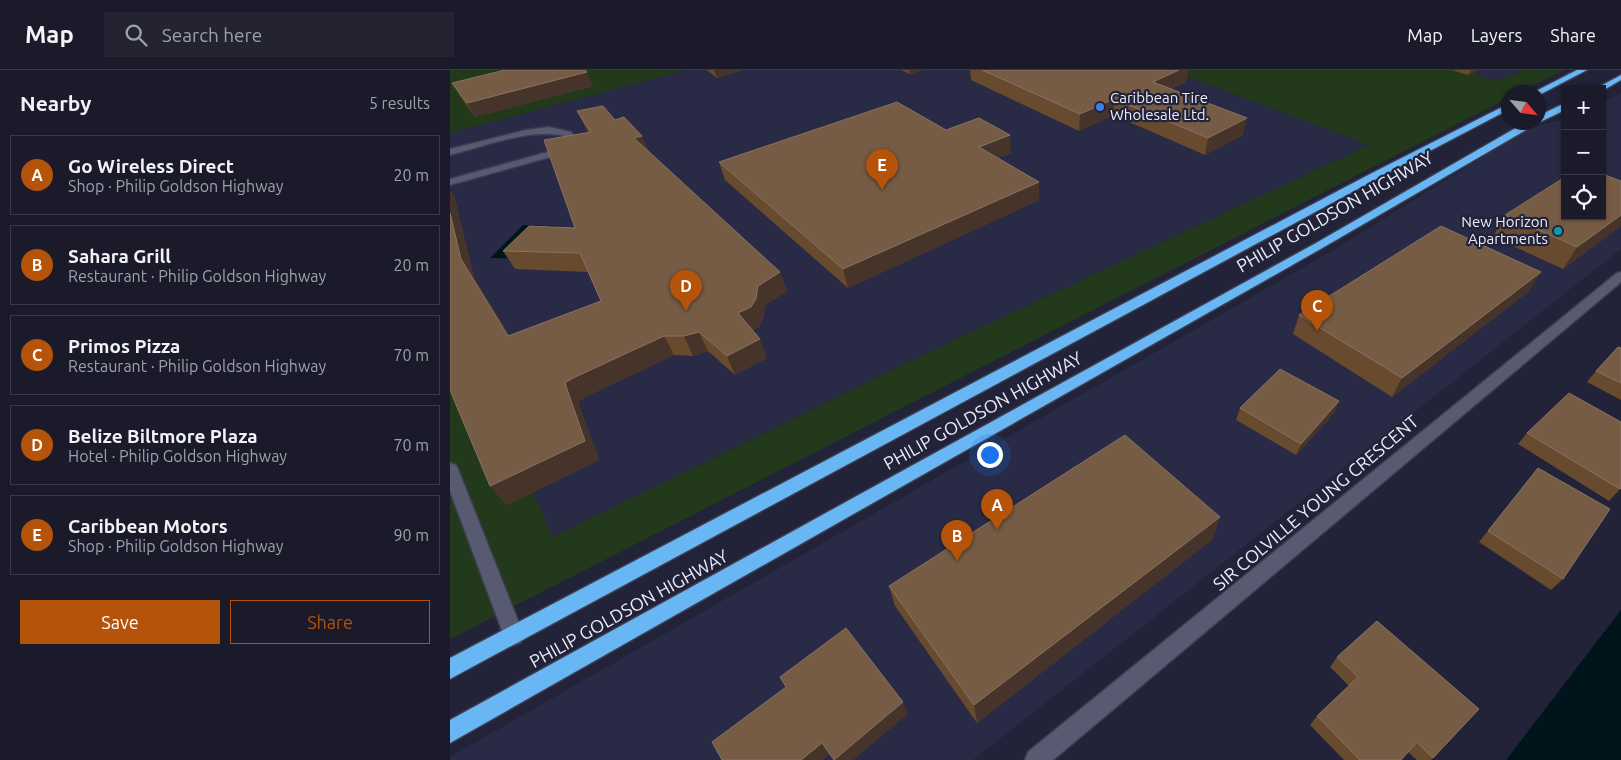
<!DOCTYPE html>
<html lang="en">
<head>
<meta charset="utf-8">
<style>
  body { margin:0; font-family:Ubuntu,sans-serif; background:#232332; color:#f1f3f6 }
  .controls { position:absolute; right:15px; top:15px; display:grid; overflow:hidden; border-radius:0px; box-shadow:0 1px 4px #0004 }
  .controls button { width:45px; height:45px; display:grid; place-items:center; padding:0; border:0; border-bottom:1px solid #383847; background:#1a1a2a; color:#f1f3f6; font:25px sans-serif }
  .compass { position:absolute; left:1051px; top:15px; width:45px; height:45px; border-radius:50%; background:#1a1a2a; box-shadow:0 1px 4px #0004; rotate:118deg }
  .you { position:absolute; left:539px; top:384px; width:18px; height:18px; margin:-12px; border:4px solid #fff; border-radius:50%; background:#1a73e8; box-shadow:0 0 0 8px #1a73e833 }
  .badge { display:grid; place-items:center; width:32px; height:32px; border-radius:50%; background:#b45309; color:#fff; font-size:16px; font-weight:700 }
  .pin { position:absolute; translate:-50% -41px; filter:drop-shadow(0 1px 2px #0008) }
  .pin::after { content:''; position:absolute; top:26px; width:18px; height:15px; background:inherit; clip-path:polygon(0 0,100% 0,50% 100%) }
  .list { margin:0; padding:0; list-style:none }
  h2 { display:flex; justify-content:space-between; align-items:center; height:65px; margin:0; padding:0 20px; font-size:21px }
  h2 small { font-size:16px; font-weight:400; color:#9fa1a8 }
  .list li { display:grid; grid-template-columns:32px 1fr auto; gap:15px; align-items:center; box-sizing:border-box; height:80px; margin:0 10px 10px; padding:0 10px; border:1px solid #383847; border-radius:0px }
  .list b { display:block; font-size:19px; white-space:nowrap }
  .list p { margin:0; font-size:16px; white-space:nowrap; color:#9fa1a8 }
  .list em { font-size:16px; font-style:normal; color:#9fa1a8 }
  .actions { display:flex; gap:10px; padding:15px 20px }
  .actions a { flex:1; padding:11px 0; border:1px solid #b45309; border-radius:0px; text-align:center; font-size:18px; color:#b45309 }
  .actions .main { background:#b45309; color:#fff }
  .icon { flex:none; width:28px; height:28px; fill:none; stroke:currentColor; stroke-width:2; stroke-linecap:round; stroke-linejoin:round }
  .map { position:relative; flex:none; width:1171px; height:690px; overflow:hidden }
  header { display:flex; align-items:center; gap:30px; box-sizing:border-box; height:70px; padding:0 25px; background:#1a1a2a; border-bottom:1px solid #383847 }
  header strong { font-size:24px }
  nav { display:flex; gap:28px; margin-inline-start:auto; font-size:18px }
  .search { width:350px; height:45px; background:#232332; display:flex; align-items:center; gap:12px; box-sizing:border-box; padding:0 18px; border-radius:0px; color:#9fa1a8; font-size:19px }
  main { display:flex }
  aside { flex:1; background:#1a1a2a }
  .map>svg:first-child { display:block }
  .built { fill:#292a45 }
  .green { fill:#23391c }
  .water { fill:#00141c }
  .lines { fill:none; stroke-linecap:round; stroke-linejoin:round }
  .minor-casing { stroke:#3d3d4f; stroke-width:3 }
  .highway-casing { stroke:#3d3d4f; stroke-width:3 }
  .minor { fill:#585a72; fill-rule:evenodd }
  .highway { fill:#68b6f3; fill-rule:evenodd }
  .wall { fill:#684a2e }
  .shaded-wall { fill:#463329 }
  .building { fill:#765c44; stroke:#887261 }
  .shop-dot { fill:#3f7fe0; stroke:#222338; stroke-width:2 }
  .culture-dot { fill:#0f9aa8; stroke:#222338; stroke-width:2 }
  .labels { text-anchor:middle; stroke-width:4.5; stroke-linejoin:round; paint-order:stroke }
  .far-poi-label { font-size:15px; fill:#ebecfb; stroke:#222338; text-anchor:start }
  .street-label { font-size:18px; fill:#ebecfb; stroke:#222338 }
</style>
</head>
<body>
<header>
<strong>Map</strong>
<div class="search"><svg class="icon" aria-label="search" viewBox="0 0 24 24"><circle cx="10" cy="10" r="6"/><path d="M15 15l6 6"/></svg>Search here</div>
<nav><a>Map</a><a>Layers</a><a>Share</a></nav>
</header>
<main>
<aside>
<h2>Nearby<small>5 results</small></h2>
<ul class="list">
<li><span class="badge">A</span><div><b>Go Wireless Direct</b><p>Shop · Philip Goldson Highway</p></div><em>20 m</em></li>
<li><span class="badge">B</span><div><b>Sahara Grill</b><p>Restaurant · Philip Goldson Highway</p></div><em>20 m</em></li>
<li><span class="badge">C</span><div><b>Primos Pizza</b><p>Restaurant · Philip Goldson Highway</p></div><em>70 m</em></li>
<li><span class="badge">D</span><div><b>Belize Biltmore Plaza</b><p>Hotel · Philip Goldson Highway</p></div><em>70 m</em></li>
<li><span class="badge">E</span><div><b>Caribbean Motors</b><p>Shop · Philip Goldson Highway</p></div><em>90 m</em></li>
</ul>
<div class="actions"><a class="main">Save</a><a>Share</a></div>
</aside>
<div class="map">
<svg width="1171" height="690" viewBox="0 0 1171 690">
  <rect width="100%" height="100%" fill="#222338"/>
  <g class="built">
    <path d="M237,0H720L919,75L487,278L102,467L0,249V63Z"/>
    <path d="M1012,0H1074L1048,11Z"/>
    <path d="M1171,23V179L523,690H0V687L887,178L1079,58L1115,49V146H1152V33Z"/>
  </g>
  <g class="green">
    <path d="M0,0H237L0,63Z"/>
    <path d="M720,0H1012L1048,11L1074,0H1114L1070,22H1058V28L0,569V249L103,467L487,278L919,75Z"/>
  </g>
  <g class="water">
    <path d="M73,155L106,156L74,189L40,188Z"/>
    <path d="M1171,540V690H1056Z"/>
  </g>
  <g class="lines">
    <defs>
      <g id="minor">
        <path d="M99,57L121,62L128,72L111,84L0,115V109L105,80L118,71L115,66C78,58 36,76 0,85V79L76,60Z"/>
        <path d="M1171,202V212L603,690H575L578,682L1167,203Z"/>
        <path d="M0,393L6,395L8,399L74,566L71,572L64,575L57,572L54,566L0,421Z"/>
      </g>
      <g id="highway">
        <path d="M1127,0H1137L1091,24L1084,22Z"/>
        <path d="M1171,5V10L1152,21V19H1145Z"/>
        <path d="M1115,33V40L1088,53L874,177L0,673V650L866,173L1076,52H1088V46Z"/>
        <path d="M1058,34V40L930,107L0,609V588L922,103Z"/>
      </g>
    </defs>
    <use href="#minor" class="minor-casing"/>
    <use href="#highway" class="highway-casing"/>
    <use href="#minor" class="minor"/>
    <use href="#highway" class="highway"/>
  </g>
  <g class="wall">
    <path d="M257,0H293L267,8Z"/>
    <path d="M451,0H472L460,4Z"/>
    <path d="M520,0H738L736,12L721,19L793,65L755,85L663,45L629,61L521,10Z"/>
    <path d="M1002,0H1029L1018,5Z"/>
    <path d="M2,13L143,16L25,47L10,26Z"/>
    <path d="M127,41L165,50L199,82L330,202L337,221L315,235L313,248L309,257L302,260L317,288L285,305L258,281L243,286L224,285L135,327L128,332L149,390L57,435L40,416L0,320V121L4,126L24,208L60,266L151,231L138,202L65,199L53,181L125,158L138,62Z"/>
    <path d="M496,60L561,83L547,88L589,112V130L398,218L275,110L269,92Z"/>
    <path d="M1171,111V156L1113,199L1043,167L1055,145Z"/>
    <path d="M1079,221L942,327L843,264L849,245Z"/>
    <path d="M1171,278V330L1137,312L1146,301Z"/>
    <path d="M889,331L884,343L846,385L786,350L790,338Z"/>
    <path d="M1077,363L1171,418L1159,431L1068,374Z"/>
    <path d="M1079,410L1113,509L1101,520L1029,472Z"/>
    <path d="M763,469L527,653L445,536L439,516Z"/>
    <path d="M927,551L983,688L981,690H967L958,682L951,690H894L860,655L867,646L899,616L880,597L887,587Z"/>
  </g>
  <g class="shaded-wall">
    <path d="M264,0H293L267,8Z"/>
    <path d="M459,0H472L460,4Z"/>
    <path d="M729,0H738L736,12L701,28L703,12Z"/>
    <path d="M1021,0H1029L1018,5Z"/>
    <path d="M137,2L143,16L25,47L17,33Z"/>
    <path d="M664,29L663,45L629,61L630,44Z"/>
    <path d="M797,48L793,65L755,85L758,68Z"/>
    <path d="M560,65L561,83L530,95L529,77Z"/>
    <path d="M192,66L200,83L184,68Z"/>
    <path d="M589,112V130L398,218L393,199Z"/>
    <path d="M0,121L4,126L24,208L72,285L58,266L11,189L0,143Z"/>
    <path d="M1171,145V156L1113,199L1127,177Z"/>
    <path d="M330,202L337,221L315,235L313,248L309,257L295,262L288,243L308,216Z"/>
    <path d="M1091,202L1079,221L942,327L952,308Z"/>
    <path d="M249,262L258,281L243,286L234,266Z"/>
    <path d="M214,266L224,285L135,327L128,332L149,390L57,435L40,416L115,313L123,308Z"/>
    <path d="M310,269L317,288L285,305L277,286Z"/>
    <path d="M889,331L884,343L846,385L851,374Z"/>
    <path d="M770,447L763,469L527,653L524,635Z"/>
    <path d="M453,632L458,644L403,690H384Z"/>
    <path d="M372,673L380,684L373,690H351Z"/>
  </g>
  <g class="building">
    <path d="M55,0H135L137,2L17,33L2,13Z"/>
    <path d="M532,0H729L703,12L797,48L758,68L664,29L630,44Z"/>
    <path d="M447,32L496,60L529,48L560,65L529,77L589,112L393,199L269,92Z"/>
    <path d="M153,36L165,50L174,47L192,66L184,68L330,202L308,216L306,229L301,237L288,243L310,269L277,286L249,262L234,266H214L123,308L115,313L135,371L40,416L0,320V143L11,189L58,266L151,231L130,183L53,181L79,156L125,158L94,70L141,62L127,41Z"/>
    <path d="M1152,104L1171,111V145L1127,177L1055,145L1115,107V146H1152Z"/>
    <path d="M991,156L1091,202L952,308L849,245Z"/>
    <path d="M1168,277L1171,278V313L1146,301Z"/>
    <path d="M830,299L889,331L851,374L790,338Z"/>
    <path d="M1119,323L1171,352V418L1170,419L1077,363Z"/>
    <path d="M675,365L770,447L524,635L439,516Z"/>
    <path d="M1088,398L1160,439L1113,509L1038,461Z"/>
    <path d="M927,551L1029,639L983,688L967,672L951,690H910L867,646L908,607L887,587Z"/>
    <path d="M396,558L453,632L384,690L372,673L351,690H272L262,672L336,617L330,607Z"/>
  </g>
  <circle class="shop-dot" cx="650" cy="37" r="5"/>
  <circle class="culture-dot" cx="1108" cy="161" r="5"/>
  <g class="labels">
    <g class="far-poi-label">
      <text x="660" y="33">Caribbean Tire<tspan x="660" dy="17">Wholesale Ltd.</tspan></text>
      <text x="1098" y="157" text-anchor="end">New Horizon<tspan x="1098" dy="17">Apartments</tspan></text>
    </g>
    <g class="street-label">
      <text transform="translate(885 142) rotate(-30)" y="6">PHILIP GOLDSON HIGHWAY</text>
      <text transform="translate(533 341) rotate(-29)" y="6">PHILIP GOLDSON HIGHWAY</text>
      <text transform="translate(866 433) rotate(-40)" y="6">SIR COLVILLE YOUNG CRESCENT</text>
      <text transform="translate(179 539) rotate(-29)" y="6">PHILIP GOLDSON HIGHWAY</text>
    </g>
  </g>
</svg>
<div class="controls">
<button>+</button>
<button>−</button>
<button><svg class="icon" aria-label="locate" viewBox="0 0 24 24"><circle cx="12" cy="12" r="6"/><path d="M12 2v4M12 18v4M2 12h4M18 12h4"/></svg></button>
</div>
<svg class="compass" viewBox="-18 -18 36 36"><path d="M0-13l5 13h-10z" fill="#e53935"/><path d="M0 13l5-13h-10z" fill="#9fa1a8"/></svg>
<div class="you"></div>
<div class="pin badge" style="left:547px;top:460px">A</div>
<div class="pin badge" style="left:507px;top:491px">B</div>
<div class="pin badge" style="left:867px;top:261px">C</div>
<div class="pin badge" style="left:236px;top:241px">D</div>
<div class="pin badge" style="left:432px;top:120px">E</div>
</div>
</main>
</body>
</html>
